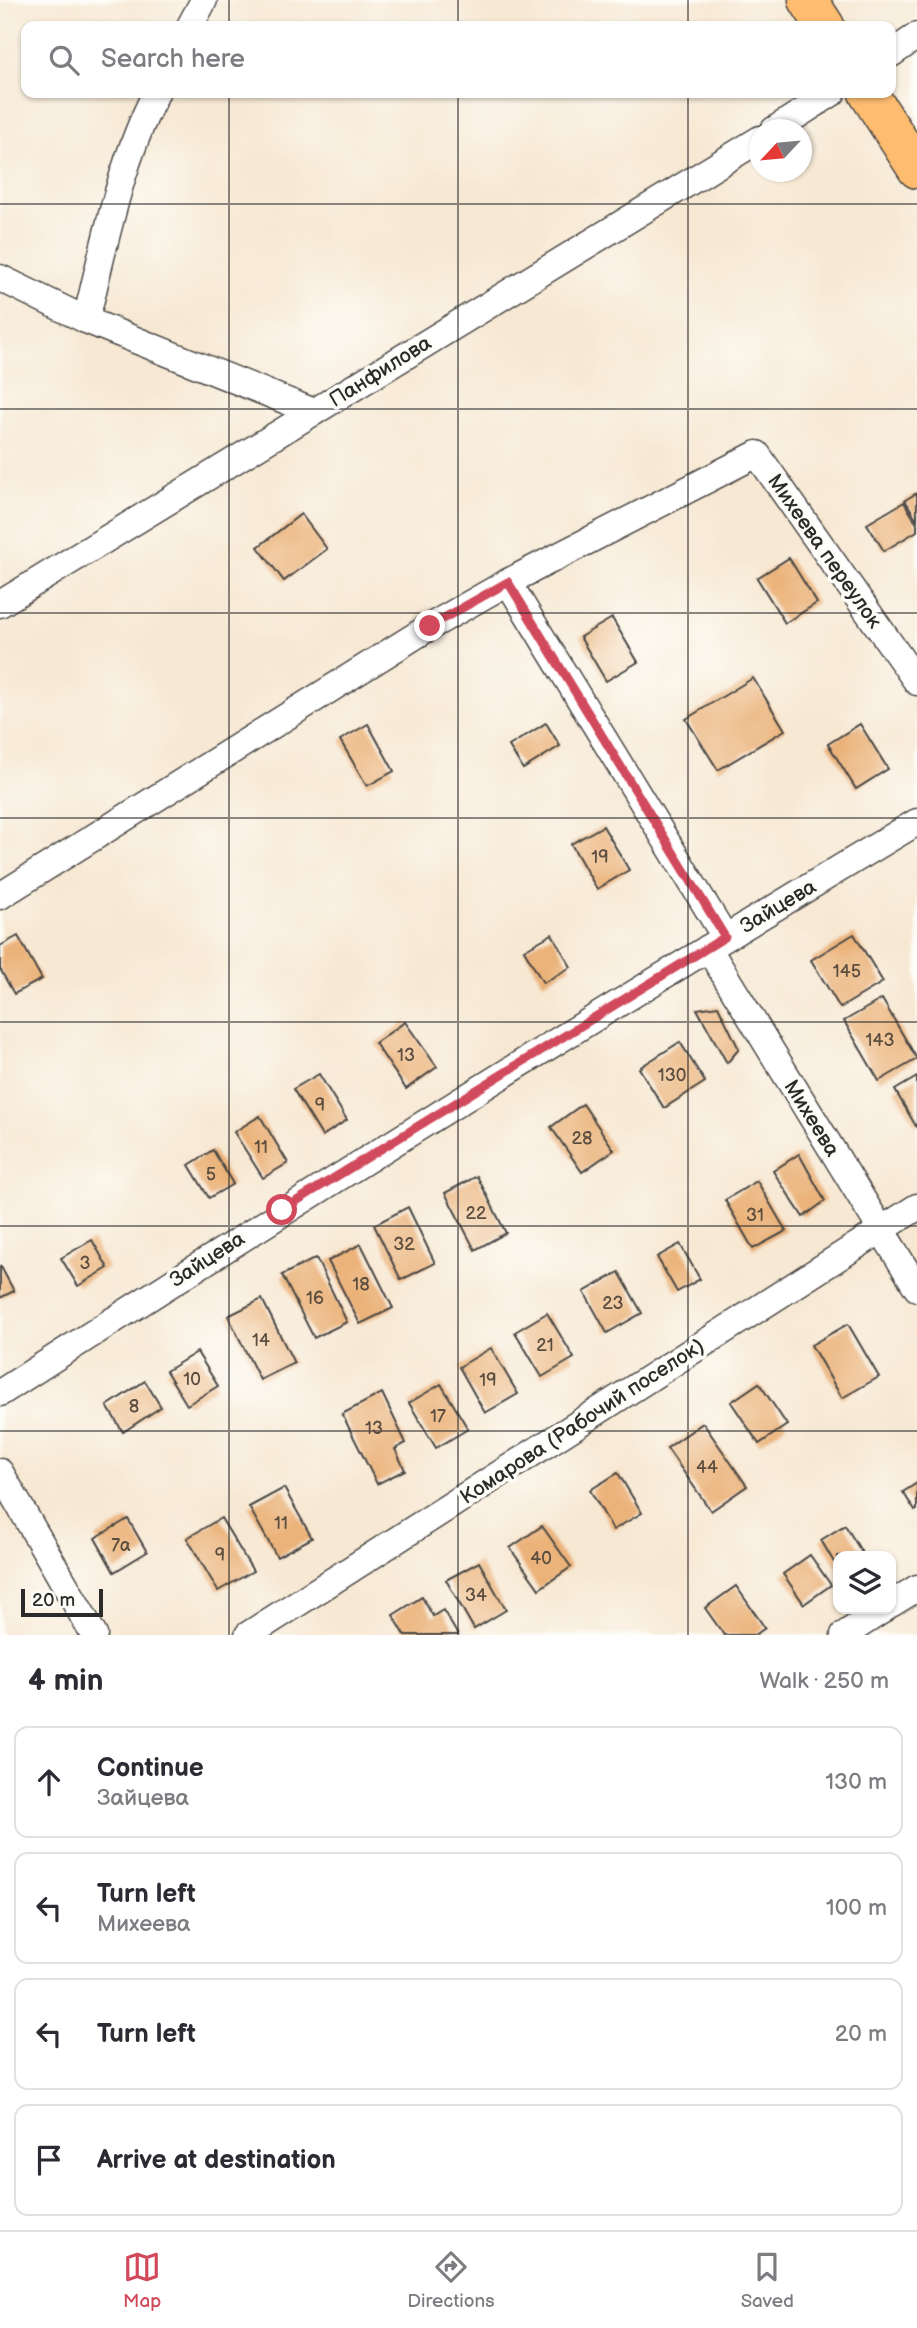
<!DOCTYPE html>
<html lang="en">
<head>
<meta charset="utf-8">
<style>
  body { margin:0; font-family:"Balsamiq Sans",sans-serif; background:#f7f7f7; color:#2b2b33 }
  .controls { position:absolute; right:21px; bottom:21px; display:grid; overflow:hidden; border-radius:14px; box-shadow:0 2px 5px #0004 }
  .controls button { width:63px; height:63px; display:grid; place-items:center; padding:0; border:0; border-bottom:2px solid #e1e1e2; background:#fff; color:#2b2b33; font:35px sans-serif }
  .compass { position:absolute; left:749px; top:119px; width:63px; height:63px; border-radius:50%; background:#fff; box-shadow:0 2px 5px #0004; rotate:244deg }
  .scale { position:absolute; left:21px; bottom:18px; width:82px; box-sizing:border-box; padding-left:7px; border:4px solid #2b2b2b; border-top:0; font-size:19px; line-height:24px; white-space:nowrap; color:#2b2b2b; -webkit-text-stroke:5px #fdfcf7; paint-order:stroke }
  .stop { position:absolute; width:21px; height:21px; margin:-16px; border:5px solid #d1495b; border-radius:50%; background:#fff }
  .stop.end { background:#d1495b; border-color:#fff; box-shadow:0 2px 7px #0008 }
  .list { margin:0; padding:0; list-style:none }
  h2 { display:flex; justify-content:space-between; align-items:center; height:91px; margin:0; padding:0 28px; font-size:30px }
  h2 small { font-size:23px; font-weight:400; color:#7c7c81 }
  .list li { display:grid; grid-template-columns:46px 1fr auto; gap:21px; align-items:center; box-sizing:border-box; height:112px; margin:0 14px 14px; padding:0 14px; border:2px solid #e1e1e2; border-radius:14px }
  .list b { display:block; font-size:26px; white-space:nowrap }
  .list p { margin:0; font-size:23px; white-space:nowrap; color:#7c7c81 }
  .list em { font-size:23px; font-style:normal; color:#7c7c81 }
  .icon { flex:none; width:38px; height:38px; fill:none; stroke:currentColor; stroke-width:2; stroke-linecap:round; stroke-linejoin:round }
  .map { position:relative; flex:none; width:917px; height:1635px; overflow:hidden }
  .search { position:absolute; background:#fff; box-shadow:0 2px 5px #0004; left:21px; right:21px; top:21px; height:77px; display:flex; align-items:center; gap:18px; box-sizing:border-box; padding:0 24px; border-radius:14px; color:#7c7c81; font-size:26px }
  .sheet { height:595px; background:#fff }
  nav { display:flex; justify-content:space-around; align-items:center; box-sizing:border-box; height:98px; border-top:2px solid #e1e1e2; background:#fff; font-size:19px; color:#7c7c81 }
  nav a { display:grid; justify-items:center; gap:4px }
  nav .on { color:#d1495b }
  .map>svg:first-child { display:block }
  .building { fill:#ebb37a }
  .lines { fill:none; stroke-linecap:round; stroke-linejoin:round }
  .minor-casing { stroke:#4a4744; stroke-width:29 }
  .highway-casing { stroke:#4a4744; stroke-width:41 }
  .minor { stroke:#fff; stroke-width:26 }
  .highway { stroke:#febc70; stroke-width:38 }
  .route { stroke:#d1495b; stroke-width:9 }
  .grid { fill:none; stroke:#2b2b2b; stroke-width:2; stroke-opacity:0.55 }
  .labels { text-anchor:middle; stroke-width:7; stroke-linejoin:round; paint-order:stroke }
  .number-label { font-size:18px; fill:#5b4d3f }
  .street-label { font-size:21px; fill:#2b2b2b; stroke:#fdfcf7 }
</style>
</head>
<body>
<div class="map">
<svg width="917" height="1635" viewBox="0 0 917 1635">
  <rect width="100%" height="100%" fill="#fdfcf7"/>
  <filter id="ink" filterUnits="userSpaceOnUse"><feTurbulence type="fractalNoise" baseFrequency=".0143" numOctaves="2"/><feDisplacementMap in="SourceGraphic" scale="14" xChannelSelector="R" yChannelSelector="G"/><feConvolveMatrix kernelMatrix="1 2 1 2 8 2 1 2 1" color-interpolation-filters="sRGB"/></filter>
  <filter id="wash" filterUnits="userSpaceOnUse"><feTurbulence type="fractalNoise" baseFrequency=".00686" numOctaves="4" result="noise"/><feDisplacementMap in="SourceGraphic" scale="28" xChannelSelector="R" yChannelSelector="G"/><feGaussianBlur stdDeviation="1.57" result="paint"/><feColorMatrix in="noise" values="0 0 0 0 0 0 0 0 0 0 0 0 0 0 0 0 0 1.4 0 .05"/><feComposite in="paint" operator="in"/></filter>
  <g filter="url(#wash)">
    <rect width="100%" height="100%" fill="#f7e8d3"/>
    <g id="blocks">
      <g class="building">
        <path d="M917,493V520L905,500Z"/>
        <path d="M904,502L917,524V531L884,551L867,524Z"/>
        <path d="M301,514L327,549L284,581L258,547Z"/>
        <path d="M789,558L817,603L785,623L757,578Z"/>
        <path d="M612,618L638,662L606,681L580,637Z"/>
        <path d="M753,678L785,730L718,770L686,719Z"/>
        <path d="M546,723L560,746L523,769L509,746Z"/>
        <path d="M368,724L394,771L367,786L340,740Z"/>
        <path d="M860,724L888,769L856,789L828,744Z"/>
        <path d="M603,826L629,870L597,889L571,844Z"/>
        <path d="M552,934L571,967L543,983L524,950Z"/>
        <path d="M854,934L883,982L840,1008L811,960Z"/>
        <path d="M18,936L42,979L14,994L0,969V946Z"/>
        <path d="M882,999L917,1059L879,1081L844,1021Z"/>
        <path d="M718,1006L739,1049L727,1063L697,1009Z"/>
        <path d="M405,1022L437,1067L406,1089L375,1043Z"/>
        <path d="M680,1042L705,1082L664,1108L639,1068Z"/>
        <path d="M319,1074L347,1120L322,1136L293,1089Z"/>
        <path d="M917,1077V1128L895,1090Z"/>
        <path d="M583,1104L614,1150L582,1172L551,1127Z"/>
        <path d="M260,1116L288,1163L263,1178L234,1132Z"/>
        <path d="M213,1150L233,1184L209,1198L189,1165Z"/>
        <path d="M799,1154L825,1201L803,1217L773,1171Z"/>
        <path d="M477,1176L506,1233L475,1250L445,1193Z"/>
        <path d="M757,1181L786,1231L753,1249L725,1200Z"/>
        <path d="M408,1207L435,1263L401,1280L374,1225Z"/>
        <path d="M92,1240L108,1268L78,1286L61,1258Z"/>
        <path d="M361,1244L393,1308L360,1324L328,1261Z"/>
        <path d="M680,1244L700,1279L677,1292L657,1257Z"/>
        <path d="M316,1258L347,1322L314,1338L282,1275Z"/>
        <path d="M0,1265L14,1291L0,1298Z"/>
        <path d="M619,1272L642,1313L607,1333L584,1292Z"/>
        <path d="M262,1299L294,1363L260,1380L228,1316Z"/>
        <path d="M547,1313L574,1358L542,1377L515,1332Z"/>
        <path d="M848,1324L879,1377L842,1398L811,1345Z"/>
        <path d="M491,1348L518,1394L485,1413L459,1367Z"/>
        <path d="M197,1352L218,1386L187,1405L166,1371Z"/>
        <path d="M145,1381L161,1407L123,1432L107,1406Z"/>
        <path d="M759,1383L787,1425L759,1444L731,1402Z"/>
        <path d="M441,1384L468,1429L436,1448L409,1403Z"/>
        <path d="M382,1393L406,1443L395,1449L405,1470L377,1484L342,1414Z"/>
        <path d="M703,1423L747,1486L711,1511L667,1448Z"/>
        <path d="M618,1473L642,1513L613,1530L590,1490Z"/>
        <path d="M917,1483V1510L915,1511L903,1492Z"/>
        <path d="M284,1488L312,1538L277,1557L249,1507Z"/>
        <path d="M221,1518L253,1571L218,1591L187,1538Z"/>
        <path d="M128,1519L147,1552L114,1572L95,1538Z"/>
        <path d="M845,1525L864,1556H838V1569L821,1540Z"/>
        <path d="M542,1526L571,1567L539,1589L510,1548Z"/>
        <path d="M810,1555L831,1585L804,1604L783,1574Z"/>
        <path d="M479,1562L506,1610L474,1629L446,1580Z"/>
        <path d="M736,1586L765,1628L755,1635H724L705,1608Z"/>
        <path d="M422,1597L433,1616L443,1610L458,1635H405L393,1615Z"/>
      </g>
    </g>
  </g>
  <g filter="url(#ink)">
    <use href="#blocks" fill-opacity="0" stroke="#4a4744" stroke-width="2"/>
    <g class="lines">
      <defs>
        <g id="minor">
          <path d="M190,26L204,0"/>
          <path d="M891,54L917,36"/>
          <path d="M774,130L832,93"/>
          <path d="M0,278L86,320L314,412"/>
          <path d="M86,320C105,243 120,163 156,93"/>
          <path d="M508,582L725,937"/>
          <path d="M0,604L760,139"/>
          <path d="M0,896L431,626L508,582L757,454L917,682"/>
          <path d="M708,948L917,1288"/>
          <path d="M0,1393C303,1198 608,1007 917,822"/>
          <path d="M0,1472L94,1635"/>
          <path d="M891,1604L917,1588"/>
          <path d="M248,1635L917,1207"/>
          <path d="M844,1635L884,1609"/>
        </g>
        <g id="highway">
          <path d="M808,0L825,26"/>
          <path d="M868,93L917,169"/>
        </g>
      </defs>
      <use href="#minor" class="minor-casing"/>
      <use href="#highway" class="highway-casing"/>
      <use href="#minor" class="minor"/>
      <use href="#highway" class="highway"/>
    </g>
  </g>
  <g class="lines" filter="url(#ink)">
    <path class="route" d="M282,1210L725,937L508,582L430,626"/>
  </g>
  <path class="grid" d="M229,0V26M458,0V26M688,0V26M229,93V1635M458,93V1635M688,93V1635M0,204H917M0,409H917M0,613H917M0,818H917M0,1022H917M0,1226H917M0,1431H917"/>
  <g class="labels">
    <g class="number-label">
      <text x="600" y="863">19</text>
      <text x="847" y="977">145</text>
      <text x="880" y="1046">143</text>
      <text x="406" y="1061">13</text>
      <text x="672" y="1081">130</text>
      <text x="320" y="1111">9</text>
      <text x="582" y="1144">28</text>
      <text x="261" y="1153">11</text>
      <text x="211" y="1180">5</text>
      <text x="476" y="1219">22</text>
      <text x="755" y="1221">31</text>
      <text x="404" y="1250">32</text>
      <text x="85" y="1269">3</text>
      <text x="361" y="1290">18</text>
      <text x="315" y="1304">16</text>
      <text x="613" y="1309">23</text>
      <text x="261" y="1346">14</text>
      <text x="545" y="1351">21</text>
      <text x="192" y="1385">10</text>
      <text x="488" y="1386">19</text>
      <text x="134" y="1412">8</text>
      <text x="438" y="1422">17</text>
      <text x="374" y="1434">13</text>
      <text x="707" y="1473">44</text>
      <text x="281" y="1529">11</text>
      <text x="121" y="1551">7а</text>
      <text x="220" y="1561">9</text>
      <text x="541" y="1564">40</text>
      <text x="476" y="1601">34</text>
    </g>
    <g class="street-label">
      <text transform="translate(380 371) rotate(-32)" y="7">Панфилова</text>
      <text transform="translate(825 551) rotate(55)" y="7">Михеева переулок</text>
      <text transform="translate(778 906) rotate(-31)" y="7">Зайцева</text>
      <text transform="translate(812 1118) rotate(58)" y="7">Михеева</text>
      <text transform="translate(207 1259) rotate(-33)" y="7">Зайцева</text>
      <text transform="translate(582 1421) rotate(-33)" y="7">Комарова (Рабочий поселок)</text>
    </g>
  </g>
</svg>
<div class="controls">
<button><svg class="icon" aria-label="layers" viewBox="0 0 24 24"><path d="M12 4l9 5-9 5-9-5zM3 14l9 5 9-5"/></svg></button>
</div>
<svg class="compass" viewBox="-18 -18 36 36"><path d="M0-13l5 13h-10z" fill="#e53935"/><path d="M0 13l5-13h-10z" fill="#7c7c81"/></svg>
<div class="scale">20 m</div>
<div class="stop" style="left:282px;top:1210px"></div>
<div class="stop end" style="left:430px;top:626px"></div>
<div class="search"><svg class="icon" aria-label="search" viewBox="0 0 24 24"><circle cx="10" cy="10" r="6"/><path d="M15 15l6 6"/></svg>Search here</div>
</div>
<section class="sheet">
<h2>4 min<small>Walk · 250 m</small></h2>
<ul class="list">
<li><svg class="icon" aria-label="ahead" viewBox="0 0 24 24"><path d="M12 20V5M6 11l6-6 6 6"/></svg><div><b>Continue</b><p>Зайцева</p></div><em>130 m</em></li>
<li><svg class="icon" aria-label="left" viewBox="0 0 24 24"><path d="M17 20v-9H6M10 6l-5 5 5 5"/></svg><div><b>Turn left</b><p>Михеева</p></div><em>100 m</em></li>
<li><svg class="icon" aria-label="left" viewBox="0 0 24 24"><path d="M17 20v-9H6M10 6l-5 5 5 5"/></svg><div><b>Turn left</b></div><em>20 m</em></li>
<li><svg class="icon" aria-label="arrive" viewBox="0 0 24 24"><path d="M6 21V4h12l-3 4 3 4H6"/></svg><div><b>Arrive at destination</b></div></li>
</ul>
</section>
<nav>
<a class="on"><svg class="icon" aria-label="map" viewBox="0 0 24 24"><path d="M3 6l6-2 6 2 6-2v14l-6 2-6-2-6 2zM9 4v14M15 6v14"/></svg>Map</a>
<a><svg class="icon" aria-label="directions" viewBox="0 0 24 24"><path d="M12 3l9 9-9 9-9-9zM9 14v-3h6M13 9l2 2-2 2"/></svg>Directions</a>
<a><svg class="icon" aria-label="saved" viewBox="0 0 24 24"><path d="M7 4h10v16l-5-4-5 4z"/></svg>Saved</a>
</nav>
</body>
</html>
